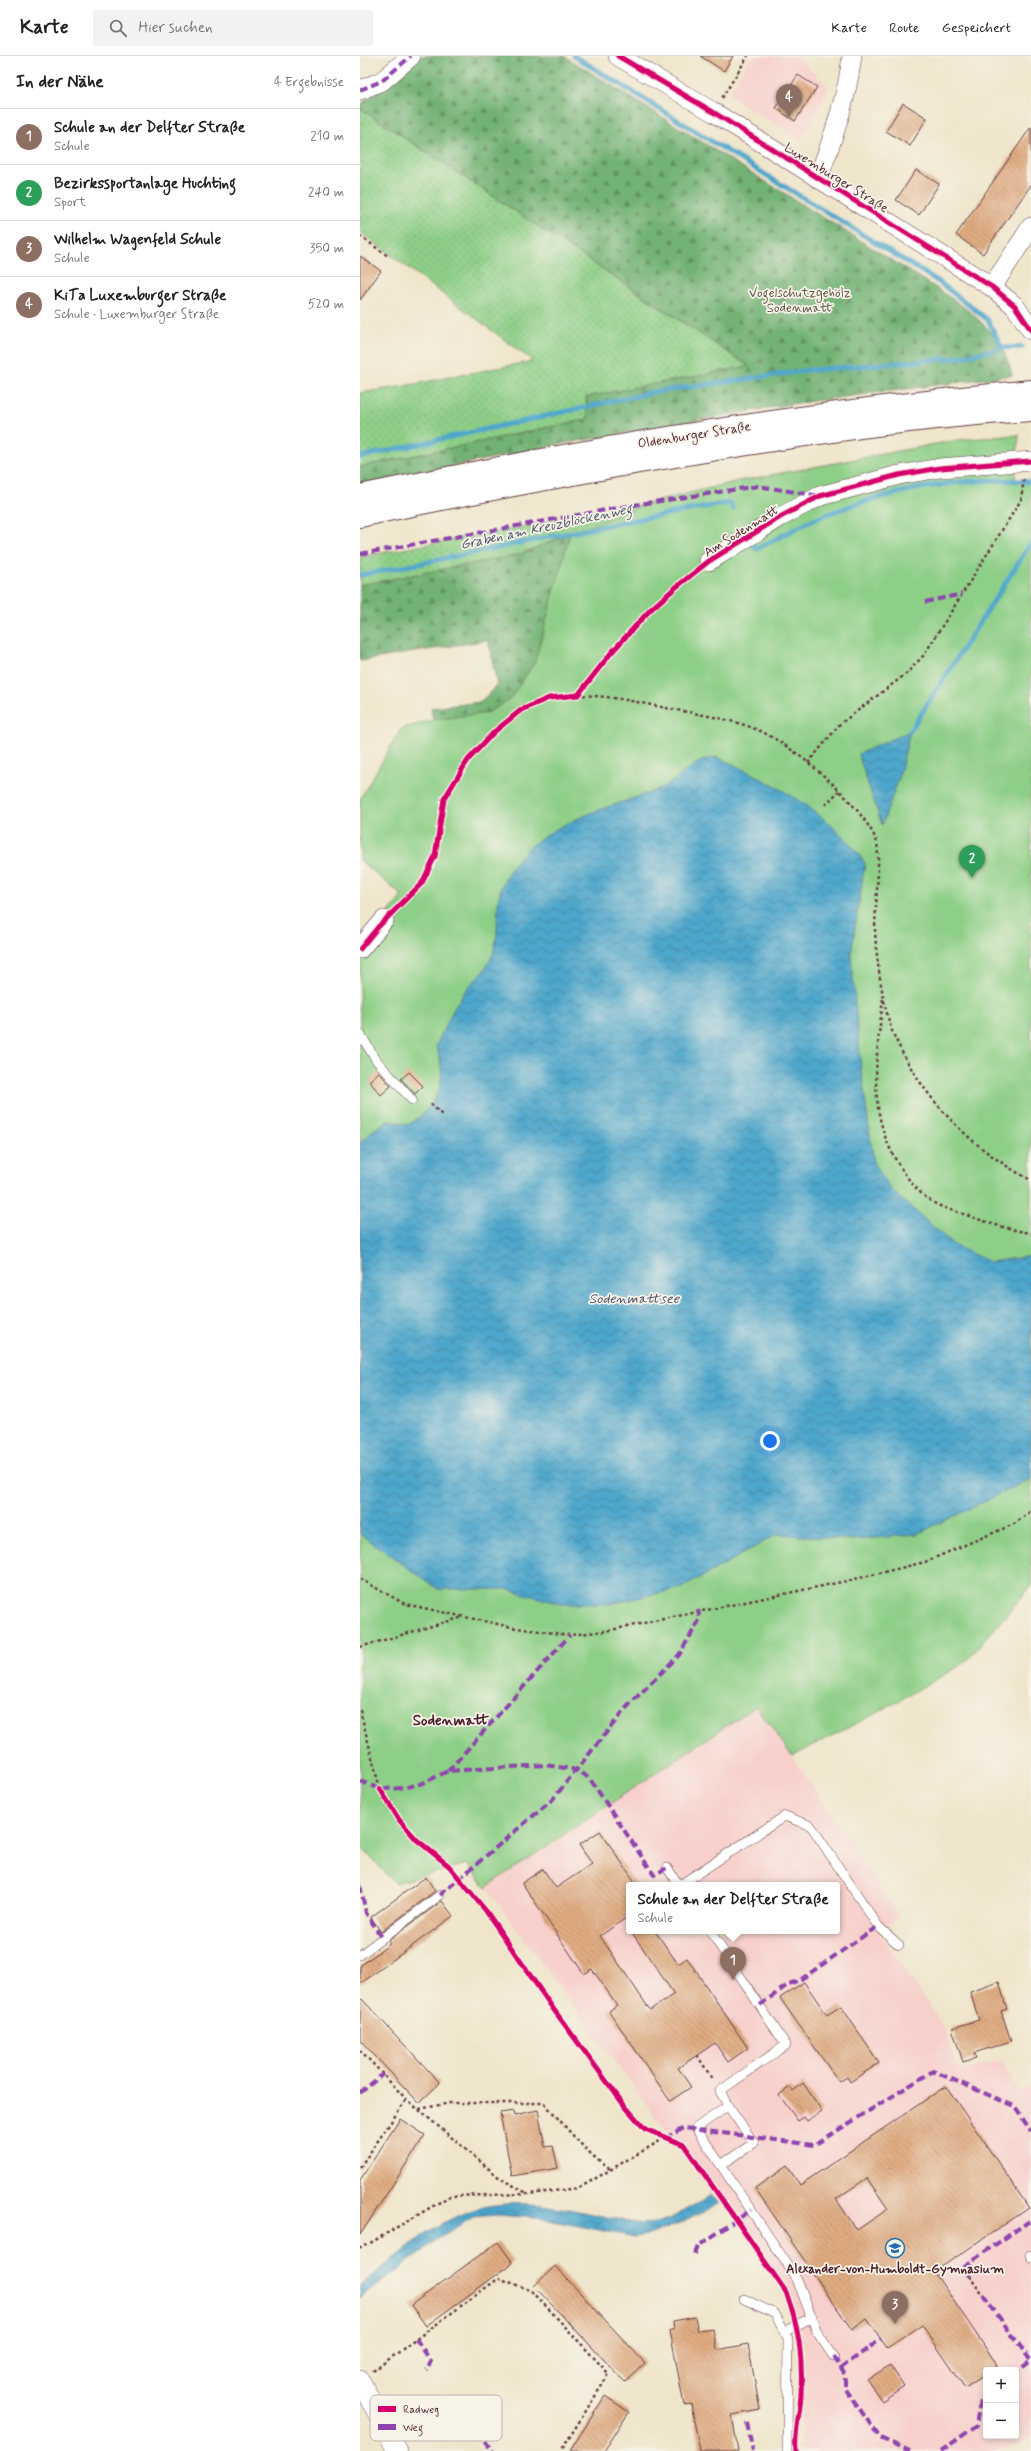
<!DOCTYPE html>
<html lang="de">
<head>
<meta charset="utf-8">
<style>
  body { margin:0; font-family:Mynerve,sans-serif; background:#f2f2f2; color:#202124 }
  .controls { position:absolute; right:12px; bottom:12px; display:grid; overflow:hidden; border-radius:4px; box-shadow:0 2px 6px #0003 }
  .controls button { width:36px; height:36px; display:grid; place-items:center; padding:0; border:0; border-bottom:1px solid #e0e0e0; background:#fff; color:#202124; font:20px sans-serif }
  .you { position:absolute; left:410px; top:1385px; width:14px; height:14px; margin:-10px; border:3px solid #fff; border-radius:50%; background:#1a73e8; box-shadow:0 0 0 6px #1a73e833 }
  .badge { display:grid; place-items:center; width:26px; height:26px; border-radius:50%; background:#1f6fb2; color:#fff; font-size:13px; font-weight:700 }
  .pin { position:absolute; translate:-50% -33px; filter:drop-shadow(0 1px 2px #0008) }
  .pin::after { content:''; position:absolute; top:21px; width:14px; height:12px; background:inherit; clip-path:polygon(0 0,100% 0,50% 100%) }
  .popup { position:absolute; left:266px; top:1826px; width:214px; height:52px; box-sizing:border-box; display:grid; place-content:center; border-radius:4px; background:#fff; filter:drop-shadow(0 1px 3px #0005); font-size:13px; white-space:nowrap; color:#757577 }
  .popup b { font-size:15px; color:#202124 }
  .popup::after { content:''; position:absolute; left:50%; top:100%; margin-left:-8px; border:8px solid transparent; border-top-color:#fff }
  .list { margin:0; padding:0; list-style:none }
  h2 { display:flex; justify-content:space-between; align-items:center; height:52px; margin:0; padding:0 16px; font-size:17px }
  h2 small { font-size:13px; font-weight:400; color:#757577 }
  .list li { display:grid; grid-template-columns:26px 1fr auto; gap:12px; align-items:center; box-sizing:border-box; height:56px; padding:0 16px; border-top:1px solid #e0e0e0 }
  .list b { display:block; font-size:15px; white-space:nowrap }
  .list p { margin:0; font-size:13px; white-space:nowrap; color:#757577 }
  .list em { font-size:13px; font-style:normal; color:#757577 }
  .icon { flex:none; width:22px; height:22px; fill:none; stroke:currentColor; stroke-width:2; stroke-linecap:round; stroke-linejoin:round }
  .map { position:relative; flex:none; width:671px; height:2395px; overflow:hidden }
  header { display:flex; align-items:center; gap:24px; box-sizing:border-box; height:56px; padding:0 20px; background:#fff; border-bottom:1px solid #e0e0e0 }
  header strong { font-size:19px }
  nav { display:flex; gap:22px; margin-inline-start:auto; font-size:14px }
  .search { width:280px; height:36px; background:#f2f2f2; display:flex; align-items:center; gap:10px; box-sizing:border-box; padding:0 14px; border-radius:4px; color:#757577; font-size:15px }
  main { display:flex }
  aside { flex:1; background:#fff }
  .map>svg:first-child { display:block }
  .built { fill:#f7d0cc; fill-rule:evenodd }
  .grass { fill:url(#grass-dots); stroke:#6c7759 }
  .forest { fill:url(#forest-firs); stroke:#5e6850 }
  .green { fill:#8ecf87; stroke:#6c7759 }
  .water { fill:url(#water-waves); stroke:#4c627b }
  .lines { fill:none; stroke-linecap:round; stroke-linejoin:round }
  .stream { stroke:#4ea6cb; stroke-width:5 }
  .building { fill:url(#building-back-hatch); fill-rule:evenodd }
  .lane-casing { stroke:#633d43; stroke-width:10 }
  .street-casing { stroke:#633d43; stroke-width:20 }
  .highway-casing { stroke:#633d43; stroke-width:24 }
  .path { stroke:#633d43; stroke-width:2.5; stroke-dasharray:3 3; stroke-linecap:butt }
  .lane { stroke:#fff; stroke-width:9 }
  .street { stroke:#fff; stroke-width:19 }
  .highway { stroke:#fff; stroke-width:22 }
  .quiet { stroke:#8e44ad; stroke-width:4; stroke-dasharray:8 4; stroke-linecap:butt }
  .cycleway-casing { stroke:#f7f3e8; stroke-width:8 }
  .cycleway { stroke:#d6006c; stroke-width:5 }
  .labels { text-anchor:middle; stroke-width:3.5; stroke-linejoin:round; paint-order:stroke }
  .street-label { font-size:13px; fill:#4a1f2b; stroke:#f7f3e8 }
  .park-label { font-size:13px; fill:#5e5447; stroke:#f7f3e8 }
  .poi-label { font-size:13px; font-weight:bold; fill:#4a1f2b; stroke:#f7f3e8 }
  .water-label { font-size:14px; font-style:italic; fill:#4c556b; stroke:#f7f3e8 }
  .quarter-label { font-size:15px; font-weight:bold; fill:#4a1f2b; stroke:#f7f3e8 }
  .key { fill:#f7f3e8; stroke:#c3b3af; stroke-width:1 }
  .key-label { font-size:11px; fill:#4a1f2b }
</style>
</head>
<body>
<header>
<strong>Karte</strong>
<div class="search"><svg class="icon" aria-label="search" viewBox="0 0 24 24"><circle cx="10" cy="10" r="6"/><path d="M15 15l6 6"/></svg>Hier suchen</div>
<nav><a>Karte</a><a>Route</a><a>Gespeichert</a></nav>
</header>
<main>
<aside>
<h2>In der Nähe<small>4 Ergebnisse</small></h2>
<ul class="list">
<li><span class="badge" style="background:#8d6e63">1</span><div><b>Schule an der Delfter Straße</b><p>Schule</p></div><em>210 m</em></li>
<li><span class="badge" style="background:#2e9e5b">2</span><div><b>Bezirkssportanlage Huchting</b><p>Sport</p></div><em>240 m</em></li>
<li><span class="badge" style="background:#8d6e63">3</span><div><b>Wilhelm Wagenfeld Schule</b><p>Schule</p></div><em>350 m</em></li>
<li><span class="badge" style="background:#8d6e63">4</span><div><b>KiTa Luxemburger Straße</b><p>Schule · Luxemburger Straße</p></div><em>520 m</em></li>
</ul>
</aside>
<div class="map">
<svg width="671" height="2395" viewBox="0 0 671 2395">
  <defs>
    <pattern id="grass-dots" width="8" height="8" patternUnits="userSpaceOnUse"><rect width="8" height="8" fill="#8ecf87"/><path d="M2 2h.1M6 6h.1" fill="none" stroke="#7cb175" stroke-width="1.8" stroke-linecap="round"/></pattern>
    <pattern id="forest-firs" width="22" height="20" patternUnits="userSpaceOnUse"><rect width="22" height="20" fill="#72b274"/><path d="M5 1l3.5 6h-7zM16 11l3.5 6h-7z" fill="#60905f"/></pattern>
    <pattern id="water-waves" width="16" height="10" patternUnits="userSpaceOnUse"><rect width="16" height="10" fill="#4ea6cb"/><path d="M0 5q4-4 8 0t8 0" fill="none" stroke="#4387a5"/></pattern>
    <pattern id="building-back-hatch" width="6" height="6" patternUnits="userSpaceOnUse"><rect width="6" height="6" fill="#e0ac82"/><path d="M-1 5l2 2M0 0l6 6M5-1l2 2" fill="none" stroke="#b88b6b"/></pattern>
  </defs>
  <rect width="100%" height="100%" fill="#f7f3e8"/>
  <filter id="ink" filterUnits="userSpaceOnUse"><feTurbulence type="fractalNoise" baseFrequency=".025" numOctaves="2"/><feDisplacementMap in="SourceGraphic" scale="8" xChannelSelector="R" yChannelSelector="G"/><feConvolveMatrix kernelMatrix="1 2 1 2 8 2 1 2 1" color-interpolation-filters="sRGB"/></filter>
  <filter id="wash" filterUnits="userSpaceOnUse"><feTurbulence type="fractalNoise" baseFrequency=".012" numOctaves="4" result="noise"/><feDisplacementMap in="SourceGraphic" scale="16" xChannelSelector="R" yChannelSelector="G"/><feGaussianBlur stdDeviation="0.9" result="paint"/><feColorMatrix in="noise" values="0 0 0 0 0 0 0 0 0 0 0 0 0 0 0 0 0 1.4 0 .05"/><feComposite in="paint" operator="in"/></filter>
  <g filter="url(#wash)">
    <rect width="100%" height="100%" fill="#efe5ca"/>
    <g class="built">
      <path d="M391,0H436L469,32L441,85L368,38Z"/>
      <path d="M396,1650L432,1700L539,1861L519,1876L584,1972L600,2015L640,2005L660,2036L671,2029V2382L637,2395H441L445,2293L429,2236L367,2144L359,2147L126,1831ZM269,1829H477V1875H269ZM626,2314H656V2380H626Z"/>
    </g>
    <g class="grass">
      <path d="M0,52L390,311L226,341L228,363L0,411V337L39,331L173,305L0,176Z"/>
      <path d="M290,447L158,499L0,529V501Z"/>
    </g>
    <g class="forest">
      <path d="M62,0H204L567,226C603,250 642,273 652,319L431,348L201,388L0,429V411L228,363L226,341L389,310L0,52V49Z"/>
      <path d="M210,478L175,606L151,642L128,657L73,664L71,652L121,646L137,629L128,584L0,605V529L158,499Z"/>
    </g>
    <path class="green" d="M659,379L655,423L671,425V1530L606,1606L519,1656L432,1700L396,1650L126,1831L107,1808L35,1827L0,1790V883L5,886L42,840L0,804V743L41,673L73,664L128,657L151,642L175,606L210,478L290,447L374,426L597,384Z"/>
    <g class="water">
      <path d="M550,675L539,722L522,769L498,698Z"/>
      <path d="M357,701C410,725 472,758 505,807L491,899L501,1012L514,1108L532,1135L594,1189L630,1206L671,1200V1423L557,1478L494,1484L418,1478L322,1532L250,1548H201L147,1533H78L0,1478V1087L12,1075L29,1064L48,1069C78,1051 89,1023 76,990C85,971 93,951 106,934C113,925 124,917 129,906C142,883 134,854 141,832C164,770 241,755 297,734C319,725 333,703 357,701Z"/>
      <path d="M351,2138L359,2147L347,2155L294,2178L275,2181L178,2162L137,2159L113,2161L85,2178L0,2242V2230C37,2201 77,2161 124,2151C164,2142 208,2153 247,2161C262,2164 280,2170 295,2167C315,2163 334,2149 351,2138Z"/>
    </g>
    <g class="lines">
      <g class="stream">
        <path d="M214,0L579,226L628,264L642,292"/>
        <path d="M0,401L294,336L450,314L597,302L642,292L662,291"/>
        <path d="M394,490L397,493C420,481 444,467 468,458C528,435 606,419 671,426"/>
        <path d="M0,519C124,496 246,467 370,447L373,453"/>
        <path d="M550,675L671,487"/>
      </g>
    </g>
    <g id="blocks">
      <g class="building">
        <path d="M340,0H373L364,15Z"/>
        <path d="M438,19L457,31L435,65L416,52Z"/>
        <path d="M543,47L567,62L550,90L526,75Z"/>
        <path d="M671,71V129L623,198L596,179Z"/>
        <path d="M556,114L579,128L559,159L536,144Z"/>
        <path d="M0,200L21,215L0,244Z"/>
        <path d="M19,1016L31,1030L21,1039L9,1025Z"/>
        <path d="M49,1016L63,1030L55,1038L41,1023Z"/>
        <path d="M240,1775L277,1829H269V1860L240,1880L290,1954L314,1938L271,1875H295L318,1908L327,1902L388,1992L368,2006L355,1987L318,2012L331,2031L310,2045L249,1955L257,1949L232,1913L224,1918L162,1827L183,1813L196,1832L232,1808L219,1789Z"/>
        <path d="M66,1821L75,1835L21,1876L11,1861Z"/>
        <path d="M82,1845L93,1860L0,1928V1910L30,1888L28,1885Z"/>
        <path d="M444,1926L467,1959L481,1950L519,2007L490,2026L487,2021L479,2026L420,1942Z"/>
        <path d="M639,1926L647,1953L641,1955L651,1985L614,1997L616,2002L603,2006L592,1972L619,1964L610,1936Z"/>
        <path d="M0,1941L80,2027L59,2047L0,1984Z"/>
        <path d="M443,2027L462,2055L447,2065L444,2061L438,2065L419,2039L430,2031L433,2035Z"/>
        <path d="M586,2030L669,2152L574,2216L638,2310L632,2314H626V2318L605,2332L562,2269L527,2292L507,2263L492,2274L395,2132L427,2110L440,2129ZM507,2122L528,2153L497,2174L476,2143Z"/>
        <path d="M178,2054L185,2091L193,2090L198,2112L152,2120L140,2057L154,2055L155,2059Z"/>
        <path d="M40,2063L65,2079L0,2179V2124Z"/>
        <path d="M138,2186L153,2207L66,2270L51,2249Z"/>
        <path d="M195,2210L285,2307L265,2326L174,2230Z"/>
        <path d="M335,2261L338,2275L353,2273L357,2294L388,2288L400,2354L372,2359L378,2395H340L331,2348L324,2349L310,2274H314L313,2265Z"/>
        <path d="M530,2309L544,2330L522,2345L507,2324Z"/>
        <path d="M245,2340L269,2356L250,2386L244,2395H210Z"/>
      </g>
    </g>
  </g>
  <g filter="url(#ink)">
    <use href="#blocks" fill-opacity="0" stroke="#633d43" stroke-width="1"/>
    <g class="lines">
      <defs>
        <g id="lane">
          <path d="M0,978L17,1005L52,1044"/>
          <path d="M307,1812L319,1829"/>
          <path d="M320,1829L425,1760L451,1770L518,1870L539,1889"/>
          <path d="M350,1875L426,1989L360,2035L368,2050"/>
          <path d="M0,1899L80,1839"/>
          <path d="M361,2109L394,2087L368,2050L336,2072L437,2223L457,2276L474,2301"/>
          <path d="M670,2199L671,2201"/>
          <path d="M384,2243L415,2258L428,2283L427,2395"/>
          <path d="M424,2276L452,2261"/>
        </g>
        <g id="street">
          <path d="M258,0L353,56L632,231L655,250L671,274"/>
          <path d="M0,34L22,25L51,0"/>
          <path d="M458,122C473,83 487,42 492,0"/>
          <path d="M632,231L671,171"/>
          <path d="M349,505L422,460L460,440L539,419L580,412L671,405"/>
          <path d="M0,893L24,864"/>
          <path d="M0,2324L37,2395"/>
        </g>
        <g id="highway">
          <path d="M0,440C222,393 445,356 671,335"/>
          <path d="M0,460C95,439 190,422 285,405C413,383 542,362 671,354"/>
        </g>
      </defs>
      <use href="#lane" class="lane-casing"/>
      <use href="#street" class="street-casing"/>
      <use href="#highway" class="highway-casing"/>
      <g class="path">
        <path d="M362,42L388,0"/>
        <path d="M0,180L28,200"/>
        <path d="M218,639C254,593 290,552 336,516"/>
        <path d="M448,707L480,668L546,618L564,599L661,444L664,422"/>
        <path d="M465,749L479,735"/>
        <path d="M37,852C53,836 70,820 75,797C79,780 79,761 84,745C93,717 136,668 162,653C204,628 261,643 306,652C336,658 369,662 398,674C435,690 501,747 516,784C521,796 515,856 515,873C516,901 523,952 533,977C560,1040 611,1093 671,1124"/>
        <path d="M523,943C516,1006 505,1063 545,1118C553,1130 565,1143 578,1149C588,1154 599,1156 609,1160C629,1167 650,1174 671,1177"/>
        <path d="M71,1048L83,1060"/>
        <path d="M0,1523L45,1548L156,1572L210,1579L246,1575L491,1524L565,1506L654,1468L671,1455"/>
        <path d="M0,1591L103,1561"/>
        <path d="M0,1654L20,1733"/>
        <path d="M0,1994L47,2044L141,2123L167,2137"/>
        <path d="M337,1999L353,2024"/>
        <path d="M59,2053L90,2047H184C206,2070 223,2095 250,2113"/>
        <path d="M0,2111L46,2044"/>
        <path d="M0,2193L90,2140L169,2138L219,2132L305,2082"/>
        <path d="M609,2220L623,2239"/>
        <path d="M13,2315L139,2222L172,2235L249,2318L201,2395"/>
      </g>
      <use href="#lane" class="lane"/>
      <use href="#street" class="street"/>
      <use href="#highway" class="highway"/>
      <g class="quiet">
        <path d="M0,34L22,25L51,0"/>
        <path d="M0,498L274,449L398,430L460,440"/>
        <path d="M565,546L602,538"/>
        <path d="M88,1715L210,1579"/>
        <path d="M0,1725L20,1733L44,1732L63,1727L88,1715L185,1709L218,1714L230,1723L294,1819L307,1812"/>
        <path d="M0,1829L6,1857L22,1882"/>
        <path d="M80,1839L193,1743L266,1652L319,1599L340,1563L338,1554"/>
        <path d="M400,1949L429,1928L440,1924L518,1870"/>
        <path d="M0,2037L23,2018"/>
        <path d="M305,2082L324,2072L454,2089L573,2015L654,2050L671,2075"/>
        <path d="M335,2198L338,2190L391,2154"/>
        <path d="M609,2220L603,2211L671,2164"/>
        <path d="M623,2239L671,2305L656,2316"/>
        <path d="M56,2283L71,2305L66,2314"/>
        <path d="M474,2301L485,2319V2332L520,2382L550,2395"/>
        <path d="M481,2312L521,2283"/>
        <path d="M387,2367L393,2395"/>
        <path d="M114,2380L122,2382L133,2395"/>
        <path d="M581,2395L616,2370L620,2344L626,2339"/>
      </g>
      <defs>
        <g id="cycleway">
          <path d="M258,0L353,56L632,231L655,250L671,274"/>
          <path d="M0,893L18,871L62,827L75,800L84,743L108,704L134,676L161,654L189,642L218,639L251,597L290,554L315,532L349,505L422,460L460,440L539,419L580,412L671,405"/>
          <path d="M20,1733L40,1765L57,1784L89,1810L126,1855L194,1954L264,2049L285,2073L324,2089L426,2236C439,2272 443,2301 441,2339C440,2358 434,2377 436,2395"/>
        </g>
      </defs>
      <use href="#cycleway" class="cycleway-casing"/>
      <use href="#cycleway" class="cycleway"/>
    </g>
  </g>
  <defs>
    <symbol id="school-ring" viewBox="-11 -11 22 22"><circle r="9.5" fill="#f7f3e8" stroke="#1f6fb2" stroke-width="1.5"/><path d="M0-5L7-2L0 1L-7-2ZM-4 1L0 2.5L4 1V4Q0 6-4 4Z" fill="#1f6fb2"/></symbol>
  </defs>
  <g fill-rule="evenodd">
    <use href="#school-ring" x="524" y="2181" width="22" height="22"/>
  </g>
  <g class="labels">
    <g class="street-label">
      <text transform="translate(477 121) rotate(32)" y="5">Luxemburger Straße</text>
      <text transform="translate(334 378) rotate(-9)" y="5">Oldenburger Straße</text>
      <text transform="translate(381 474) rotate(-32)" y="5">Am Sodenmatt</text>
    </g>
    <g class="park-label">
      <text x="440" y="241">Vogelschutzgehölz<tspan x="440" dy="15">Sodenmatt</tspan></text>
    </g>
    <g class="poi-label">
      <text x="535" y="2217">Alexander-von-Humboldt-Gymnasium</text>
    </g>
    <g class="water-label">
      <text transform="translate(186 470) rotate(-12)" y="5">Graben am Kreuzblöckenweg</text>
      <text x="274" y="1247">Sodenmattsee</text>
    </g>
    <g class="quarter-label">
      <text x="91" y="1669">Sodenmatt</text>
    </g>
  </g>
  <rect x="10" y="2339" width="132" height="46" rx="6" class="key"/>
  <rect x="18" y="2350" width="18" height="6" fill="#d6006c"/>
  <rect x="18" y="2368" width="18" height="6" fill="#8e44ad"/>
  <g class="key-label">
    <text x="43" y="2357">Radweg</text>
    <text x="43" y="2375">Weg</text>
  </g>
</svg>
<div class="controls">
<button>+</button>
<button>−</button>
</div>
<div class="you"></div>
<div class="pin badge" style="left:373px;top:1924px;background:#8d6e63">1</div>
<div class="popup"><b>Schule an der Delfter Straße</b>Schule</div>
<div class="pin badge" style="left:612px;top:822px;background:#2e9e5b">2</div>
<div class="pin badge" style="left:535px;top:2268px;background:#8d6e63">3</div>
<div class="pin badge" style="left:429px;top:61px;background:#8d6e63">4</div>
</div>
</main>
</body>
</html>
